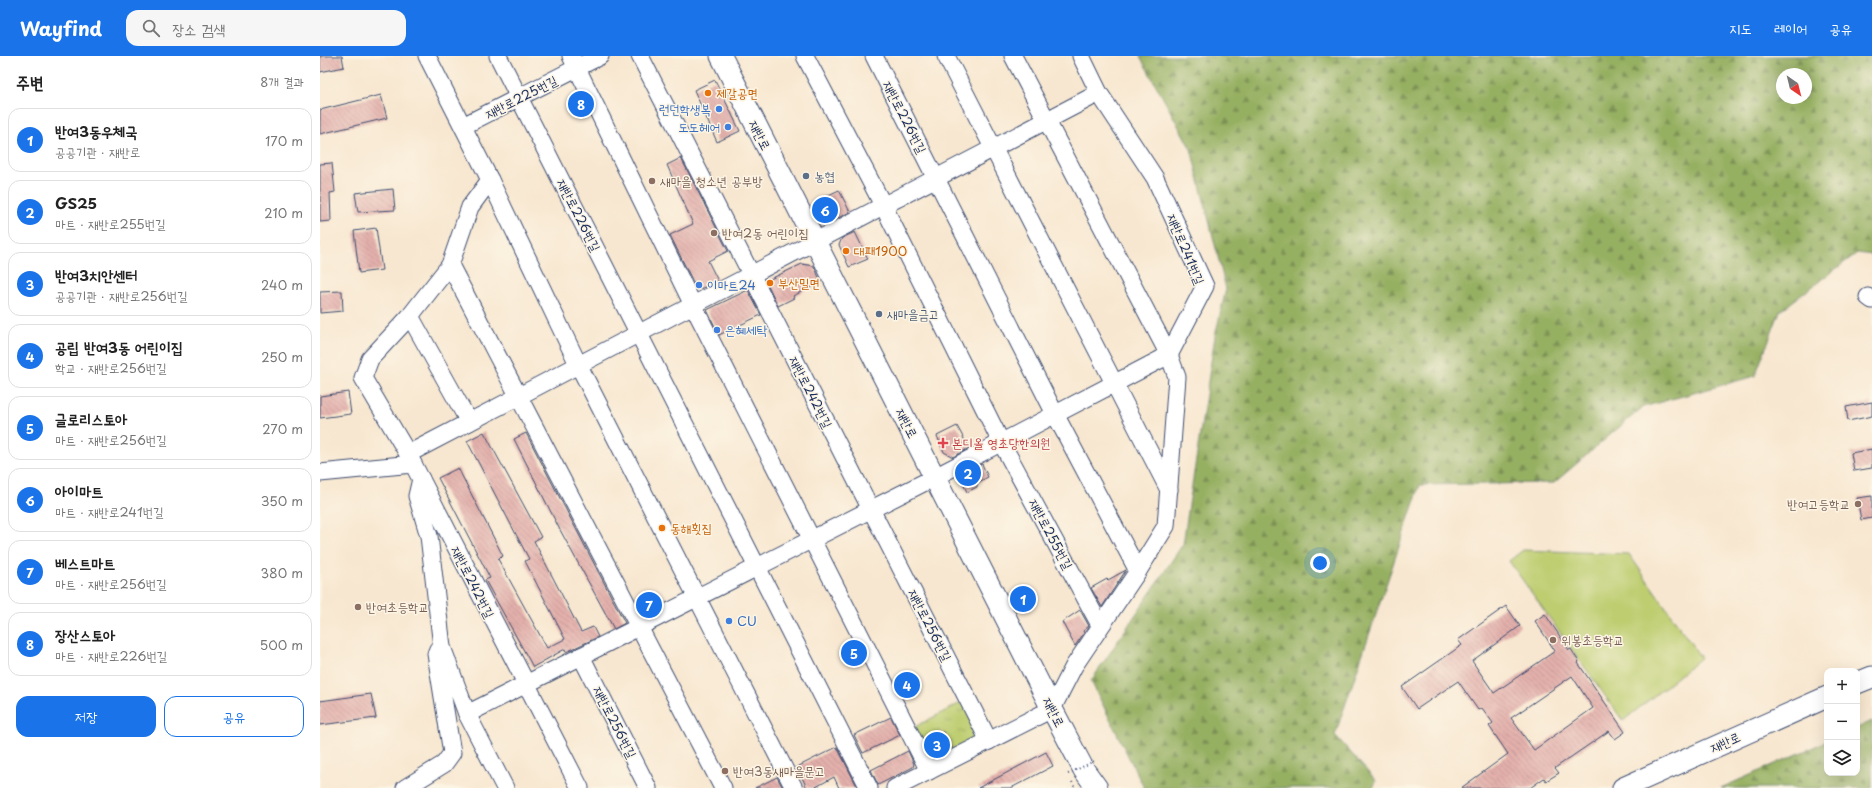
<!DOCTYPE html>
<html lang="ko">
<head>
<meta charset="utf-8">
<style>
  body { margin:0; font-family:"Playpen Sans","Poor Story",sans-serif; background:#f6f6f6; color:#222 }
  .controls { position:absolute; right:12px; bottom:12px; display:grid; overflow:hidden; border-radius:8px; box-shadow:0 4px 16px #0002 }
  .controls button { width:36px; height:36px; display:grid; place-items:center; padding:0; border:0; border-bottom:1px solid #e0e0e0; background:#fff; color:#222; font:20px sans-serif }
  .compass { position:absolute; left:1456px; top:12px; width:36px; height:36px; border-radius:50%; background:#fff; box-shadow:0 4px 16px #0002; rotate:145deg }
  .you { position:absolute; left:1000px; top:507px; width:14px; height:14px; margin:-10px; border:3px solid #fff; border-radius:50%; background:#1a73e8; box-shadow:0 0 0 6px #1a73e833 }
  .badge { display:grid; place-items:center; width:26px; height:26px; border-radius:50%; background:#1a73e8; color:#fff; font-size:13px; font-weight:700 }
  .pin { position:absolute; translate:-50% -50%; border:2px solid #fff; box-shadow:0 1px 4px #0006 }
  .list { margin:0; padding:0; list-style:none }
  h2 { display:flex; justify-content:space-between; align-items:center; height:52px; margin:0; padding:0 16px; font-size:17px }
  h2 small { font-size:13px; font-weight:400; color:#767676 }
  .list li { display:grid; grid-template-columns:26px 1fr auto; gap:12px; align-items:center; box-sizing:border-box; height:64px; margin:0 8px 8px; padding:0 8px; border:1px solid #e0e0e0; border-radius:12px }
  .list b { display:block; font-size:15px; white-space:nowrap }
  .list p { margin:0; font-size:13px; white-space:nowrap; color:#767676 }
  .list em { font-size:13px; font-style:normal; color:#767676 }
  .actions { display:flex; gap:8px; padding:12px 16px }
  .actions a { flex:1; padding:9px 0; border:1px solid #1a73e8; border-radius:12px; text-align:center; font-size:14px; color:#1a73e8 }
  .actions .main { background:#1a73e8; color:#fff }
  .icon { flex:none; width:22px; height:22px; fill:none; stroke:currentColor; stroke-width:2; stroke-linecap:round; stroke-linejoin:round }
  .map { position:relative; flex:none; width:1552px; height:732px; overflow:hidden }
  header { display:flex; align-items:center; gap:24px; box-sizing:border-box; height:56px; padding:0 20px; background:#1a73e8; color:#fff }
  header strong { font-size:19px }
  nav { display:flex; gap:22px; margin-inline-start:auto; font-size:14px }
  .search { width:280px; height:36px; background:#f6f6f6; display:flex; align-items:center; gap:10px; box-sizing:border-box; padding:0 14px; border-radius:12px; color:#767676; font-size:15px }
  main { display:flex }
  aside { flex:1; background:#fff }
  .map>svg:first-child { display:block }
  .grass { fill:url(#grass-tufts); stroke:#6c7e67 }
  .forest { fill:url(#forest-firs); stroke:#587060; fill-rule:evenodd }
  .pitch { fill:#bdcd70; stroke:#6c7e67 }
  .building { fill:url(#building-back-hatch); fill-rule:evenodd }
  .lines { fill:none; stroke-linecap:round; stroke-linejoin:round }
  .minor-casing { stroke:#3c4b6f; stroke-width:19 }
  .major-casing { stroke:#3c4b6f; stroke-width:23 }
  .path { stroke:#3c4b6f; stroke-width:2; stroke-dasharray:1 3; stroke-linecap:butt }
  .minor { stroke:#fff; stroke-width:17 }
  .major { stroke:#fff; stroke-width:21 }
  .path-bridge { stroke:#3c4b6f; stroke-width:2; stroke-dasharray:1 3; stroke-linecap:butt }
  .food-dot { fill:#e8710a; stroke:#fcf5e5; stroke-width:1.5 }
  .shop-dot { fill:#3f7fe0; stroke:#fcf5e5; stroke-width:1.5 }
  .service-dot { fill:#5c6f8a; stroke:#fcf5e5; stroke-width:1.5 }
  .education-dot { fill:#8d6e63; stroke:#fcf5e5; stroke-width:1.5 }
  .health-dot { fill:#e0444e; stroke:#fcf5e5; stroke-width:1.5 }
  .labels { text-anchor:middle; stroke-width:3; stroke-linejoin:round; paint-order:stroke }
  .food-label { font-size:13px; fill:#c56008; stroke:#fcf5e5; text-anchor:start }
  .street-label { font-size:13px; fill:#1b2f5e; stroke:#fcf5e5 }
  .shop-label { font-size:13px; fill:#366cbe; stroke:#fcf5e5; text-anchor:start }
  .service-label { font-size:13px; fill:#4e5e75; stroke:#fcf5e5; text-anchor:start }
  .education-label { font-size:13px; fill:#785e54; stroke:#fcf5e5; text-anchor:start }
  .health-label { font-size:13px; fill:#be3a42; stroke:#fcf5e5; text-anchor:start }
</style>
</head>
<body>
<header>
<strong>Wayfind</strong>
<div class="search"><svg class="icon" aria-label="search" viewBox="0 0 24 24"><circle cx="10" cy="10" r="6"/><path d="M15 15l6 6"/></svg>장소 검색</div>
<nav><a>지도</a><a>레이어</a><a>공유</a></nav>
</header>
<main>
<aside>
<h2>주변<small>8개 결과</small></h2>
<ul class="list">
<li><span class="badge">1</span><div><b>반여3동우체국</b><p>공공기관 · 재반로</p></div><em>170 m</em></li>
<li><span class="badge">2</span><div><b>GS25</b><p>마트 · 재반로255번길</p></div><em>210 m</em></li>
<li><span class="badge">3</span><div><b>반여3치안센터</b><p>공공기관 · 재반로256번길</p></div><em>240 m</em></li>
<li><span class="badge">4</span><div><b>공립 반여3동 어린이집</b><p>학교 · 재반로256번길</p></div><em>250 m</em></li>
<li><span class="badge">5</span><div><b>글로리스토아</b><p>마트 · 재반로256번길</p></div><em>270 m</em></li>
<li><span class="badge">6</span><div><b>아이마트</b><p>마트 · 재반로241번길</p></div><em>350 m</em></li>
<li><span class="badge">7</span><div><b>베스트마트</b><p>마트 · 재반로256번길</p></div><em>380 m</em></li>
<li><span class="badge">8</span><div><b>장산스토아</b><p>마트 · 재반로226번길</p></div><em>500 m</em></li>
</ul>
<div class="actions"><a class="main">저장</a><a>공유</a></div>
</aside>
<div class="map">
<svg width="1552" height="732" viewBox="0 0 1552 732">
  <defs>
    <pattern id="grass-tufts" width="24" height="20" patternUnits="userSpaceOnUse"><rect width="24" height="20" fill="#bdcd70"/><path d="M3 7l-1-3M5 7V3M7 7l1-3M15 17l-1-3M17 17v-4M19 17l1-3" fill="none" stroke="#a2b063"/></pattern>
    <pattern id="forest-firs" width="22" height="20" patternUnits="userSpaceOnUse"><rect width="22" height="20" fill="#96b062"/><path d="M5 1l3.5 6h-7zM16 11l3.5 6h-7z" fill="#7a9054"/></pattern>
    <pattern id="building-back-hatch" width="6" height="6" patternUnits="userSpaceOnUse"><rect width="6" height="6" fill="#e4b0ac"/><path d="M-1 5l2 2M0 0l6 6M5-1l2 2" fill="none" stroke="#b8908f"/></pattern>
  </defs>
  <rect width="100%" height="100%" fill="#fcf5e5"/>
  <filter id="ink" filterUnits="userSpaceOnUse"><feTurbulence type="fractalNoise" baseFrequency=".025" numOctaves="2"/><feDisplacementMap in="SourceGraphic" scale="8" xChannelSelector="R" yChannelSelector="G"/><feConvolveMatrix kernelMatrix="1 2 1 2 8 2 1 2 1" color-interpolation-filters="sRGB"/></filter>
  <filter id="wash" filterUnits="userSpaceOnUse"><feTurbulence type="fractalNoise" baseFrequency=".012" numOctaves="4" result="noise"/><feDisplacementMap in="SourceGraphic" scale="16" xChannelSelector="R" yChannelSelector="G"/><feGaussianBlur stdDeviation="0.9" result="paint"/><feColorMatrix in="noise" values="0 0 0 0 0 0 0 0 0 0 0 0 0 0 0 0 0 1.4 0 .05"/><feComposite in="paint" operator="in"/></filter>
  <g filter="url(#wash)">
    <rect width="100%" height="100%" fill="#f8e7d0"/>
    <path class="grass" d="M648,643L669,685L609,715L589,674Z"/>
    <g class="forest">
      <path d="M820,0H1552V199L1537,197L1460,255L1435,320L1323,351L1234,427L1100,429L1015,679L1056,725L1053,732H824L771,625L863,488L895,280L906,233L871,93ZM1462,18H1486V42H1462Z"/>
      <path d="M1552,665V732H1401L1507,685V717H1537V672Z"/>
    </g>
    <path class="pitch" d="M1203,494L1309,498L1381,602L1303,665L1189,505Z"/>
    <g id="blocks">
      <g class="building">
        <path d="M0,0H22L24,11L0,16Z"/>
        <path d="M395,24L420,75L397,86L374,34Z"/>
        <path d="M61,39L67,62L0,78V54Z"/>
        <path d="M361,102L408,195L388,205L398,225L380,233L376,232L350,179L373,168L347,109Z"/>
        <path d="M12,107L15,136L10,137L11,165L0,166V108Z"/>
        <path d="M73,133L75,154L38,156L35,137Z"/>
        <path d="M519,134L530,156L508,167L496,145Z"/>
        <path d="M56,172L62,214L39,217L34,175Z"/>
        <path d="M535,176L548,203L529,211L519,189L522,182Z"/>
        <path d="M482,208L494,210L501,226L473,240L474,242L458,250L446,225Z"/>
        <path d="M428,234L441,259L399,279L387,254Z"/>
        <path d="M22,235L23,255L0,257V236Z"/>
        <path d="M28,336L31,358L0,362V340Z"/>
        <path d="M1552,346V360L1528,365L1526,351Z"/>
        <path d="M637,370L649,392L633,401L624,396L617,380Z"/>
        <path d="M164,376L221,481L214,485L261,576L273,571L278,581L246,596L245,593L213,611L165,524L170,522L118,422L138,412L183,500L178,503L227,592L245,583L205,505L209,503L147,385Z"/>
        <path d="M206,377L305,567L294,573L239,472L194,383Z"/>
        <path d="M1552,393V412L1534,415L1531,397Z"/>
        <path d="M662,408L668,421L657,427V431L647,436L640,421L641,418Z"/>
        <path d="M1552,440V462L1541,464L1537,442Z"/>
        <path d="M806,514L782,551L771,532L787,523L788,524Z"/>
        <path d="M1186,550L1200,570L1152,605L1174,637L1235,595L1215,565L1225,558L1249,594L1251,593L1259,606L1258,607L1305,676L1295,683L1289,675L1235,712L1239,717L1226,725L1224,722L1210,732H1141L1188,698L1169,670L1173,667L1162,652L1158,654L1138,625L1097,653L1082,631L1142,589L1138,584ZM1252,620L1273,652L1214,694L1191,662Z"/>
        <path d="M760,554L769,570L763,575L764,577L755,590L742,566Z"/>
        <path d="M51,638L56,662L0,669V645Z"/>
        <path d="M571,661L580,679L543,697L534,679Z"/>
        <path d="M623,676L632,692L615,700L608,685Z"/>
        <path d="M517,691L538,732H519L514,721L494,732H487L477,711Z"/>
        <path d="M588,695L594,708L593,711L558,729L551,714Z"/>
        <path d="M726,696L733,710L691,732H658Z"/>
        <path d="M457,721L463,732H435Z"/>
      </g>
    </g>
  </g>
  <g filter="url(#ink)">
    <use href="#blocks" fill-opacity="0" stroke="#3c4b6f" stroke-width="1"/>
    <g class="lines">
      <defs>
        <g id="minor">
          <path d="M107,0L170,124L258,308L474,732"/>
          <path d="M178,0L549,732"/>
          <path d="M251,0L373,249L609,715"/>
          <path d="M320,0L669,685"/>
          <path d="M485,0L563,149L681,386L780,569"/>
          <path d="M554,0L735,358L818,515"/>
          <path d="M626,0L849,434"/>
          <path d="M761,0L779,37L835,122L885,230L849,299"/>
          <path d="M143,70L280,0"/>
          <path d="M170,124L150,151L130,209L90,260L50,303L43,322L88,398L260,732"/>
          <path d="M130,209L403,732"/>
          <path d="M1548,241L1552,244"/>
          <path d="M90,260L149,366"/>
          <path d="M88,398L779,37"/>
          <path d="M0,417L93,408"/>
          <path d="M101,423L97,440L109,480L122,591L147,658L185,732"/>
          <path d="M261,600L328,732"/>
          <path d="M147,658L615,421L849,299"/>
          <path d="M85,732L124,708L132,697L116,598L118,593"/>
          <path d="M575,732L732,653L754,610L818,515L846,470L857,321L849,299L693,0"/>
        </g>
        <g id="major">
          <path d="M401,0L732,653L764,714L777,732"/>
          <path d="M1537,627L1552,621"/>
          <path d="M1303,732L1507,641"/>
        </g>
      </defs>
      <use href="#minor" class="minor-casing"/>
      <use href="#major" class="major-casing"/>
      <path class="path" d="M752,726L755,732"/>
      <use href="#minor" class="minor"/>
      <use href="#major" class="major"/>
      <path class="path-bridge" d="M748,718L776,704"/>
    </g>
  </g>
  <g class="food-dot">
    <circle cx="388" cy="37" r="4"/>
    <circle cx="526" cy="195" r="4"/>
    <circle cx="450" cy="227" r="4"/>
    <circle cx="342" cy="472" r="4"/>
  </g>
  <g class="shop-dot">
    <circle cx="399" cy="53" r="4"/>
    <circle cx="408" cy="71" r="4"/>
    <circle cx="379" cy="229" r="4"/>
    <circle cx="397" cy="274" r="4"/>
    <circle cx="409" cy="565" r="4"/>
  </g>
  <g class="service-dot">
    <circle cx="486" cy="120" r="4"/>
    <circle cx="559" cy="258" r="4"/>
  </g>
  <g class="education-dot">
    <circle cx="332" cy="125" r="4"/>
    <circle cx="394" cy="177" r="4"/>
    <circle cx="1538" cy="448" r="4"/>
    <circle cx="38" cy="551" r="4"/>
    <circle cx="1233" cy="584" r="4"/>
    <circle cx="405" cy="715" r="4"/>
  </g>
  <path class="health-dot" d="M621 381h4v4h4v4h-4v4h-4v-4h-4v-4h4z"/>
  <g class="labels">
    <g class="food-label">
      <text x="396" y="42">제갈공면</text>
      <text x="534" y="200">대패1900</text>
      <text x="458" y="232">부산밀면</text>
      <text x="350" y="477">동해횟집</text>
    </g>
    <g class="street-label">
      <text transform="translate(201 41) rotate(-27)" y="5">재반로225번길</text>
      <text transform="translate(585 61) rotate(63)" y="5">재반로226번길</text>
      <text transform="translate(440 79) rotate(63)" y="5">재반로</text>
      <text transform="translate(259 159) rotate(63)" y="5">재반로226번길</text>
      <text transform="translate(866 193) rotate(67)" y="5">재반로241번길</text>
      <text transform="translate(491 336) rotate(63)" y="5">재반로242번길</text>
      <text transform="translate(587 367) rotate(63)" y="5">재반로</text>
      <text transform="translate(731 478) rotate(62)" y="5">재반로255번길</text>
      <text transform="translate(153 526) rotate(63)" y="5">재반로242번길</text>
      <text transform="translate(610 569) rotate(63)" y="5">재반로256번길</text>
      <text transform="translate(734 656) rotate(63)" y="5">재반로</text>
      <text transform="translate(295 666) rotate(63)" y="5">재반로256번길</text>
      <text transform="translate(1405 686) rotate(-24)" y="5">재반로</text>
    </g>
    <g class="shop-label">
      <text x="391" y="58" text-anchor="end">런던학생복</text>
      <text x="400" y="76" text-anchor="end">도도헤어</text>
      <text x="387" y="234">이마트24</text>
      <text x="405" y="279">은혜세탁</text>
      <text x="417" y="570">CU</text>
    </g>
    <g class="service-label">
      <text x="494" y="125">농협</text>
      <text x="567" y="263">새마을금고</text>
    </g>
    <g class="education-label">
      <text x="340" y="130">새마을 청소년 공부방</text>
      <text x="402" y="182">반여2동 어린이집</text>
      <text x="1530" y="453" text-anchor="end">반여고등학교</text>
      <text x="46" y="556">반여초등학교</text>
      <text x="1241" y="589">위봉초등학교</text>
      <text x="413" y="720">반여3동새마을문고</text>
    </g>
    <g class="health-label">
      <text x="632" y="392">본디올 영초당한의원</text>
    </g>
  </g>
</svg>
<div class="controls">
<button>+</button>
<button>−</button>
<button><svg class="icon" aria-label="layers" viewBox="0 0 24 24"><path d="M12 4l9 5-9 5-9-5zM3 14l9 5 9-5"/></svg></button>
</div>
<svg class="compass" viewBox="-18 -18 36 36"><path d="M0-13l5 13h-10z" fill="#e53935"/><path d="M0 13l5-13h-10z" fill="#767676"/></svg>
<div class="you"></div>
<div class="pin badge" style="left:703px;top:543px">1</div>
<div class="pin badge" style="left:648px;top:417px">2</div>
<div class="pin badge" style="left:617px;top:689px">3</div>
<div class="pin badge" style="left:587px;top:629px">4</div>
<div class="pin badge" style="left:534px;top:597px">5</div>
<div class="pin badge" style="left:505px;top:154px">6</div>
<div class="pin badge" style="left:329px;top:549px">7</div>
<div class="pin badge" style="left:261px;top:48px">8</div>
</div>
</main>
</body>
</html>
